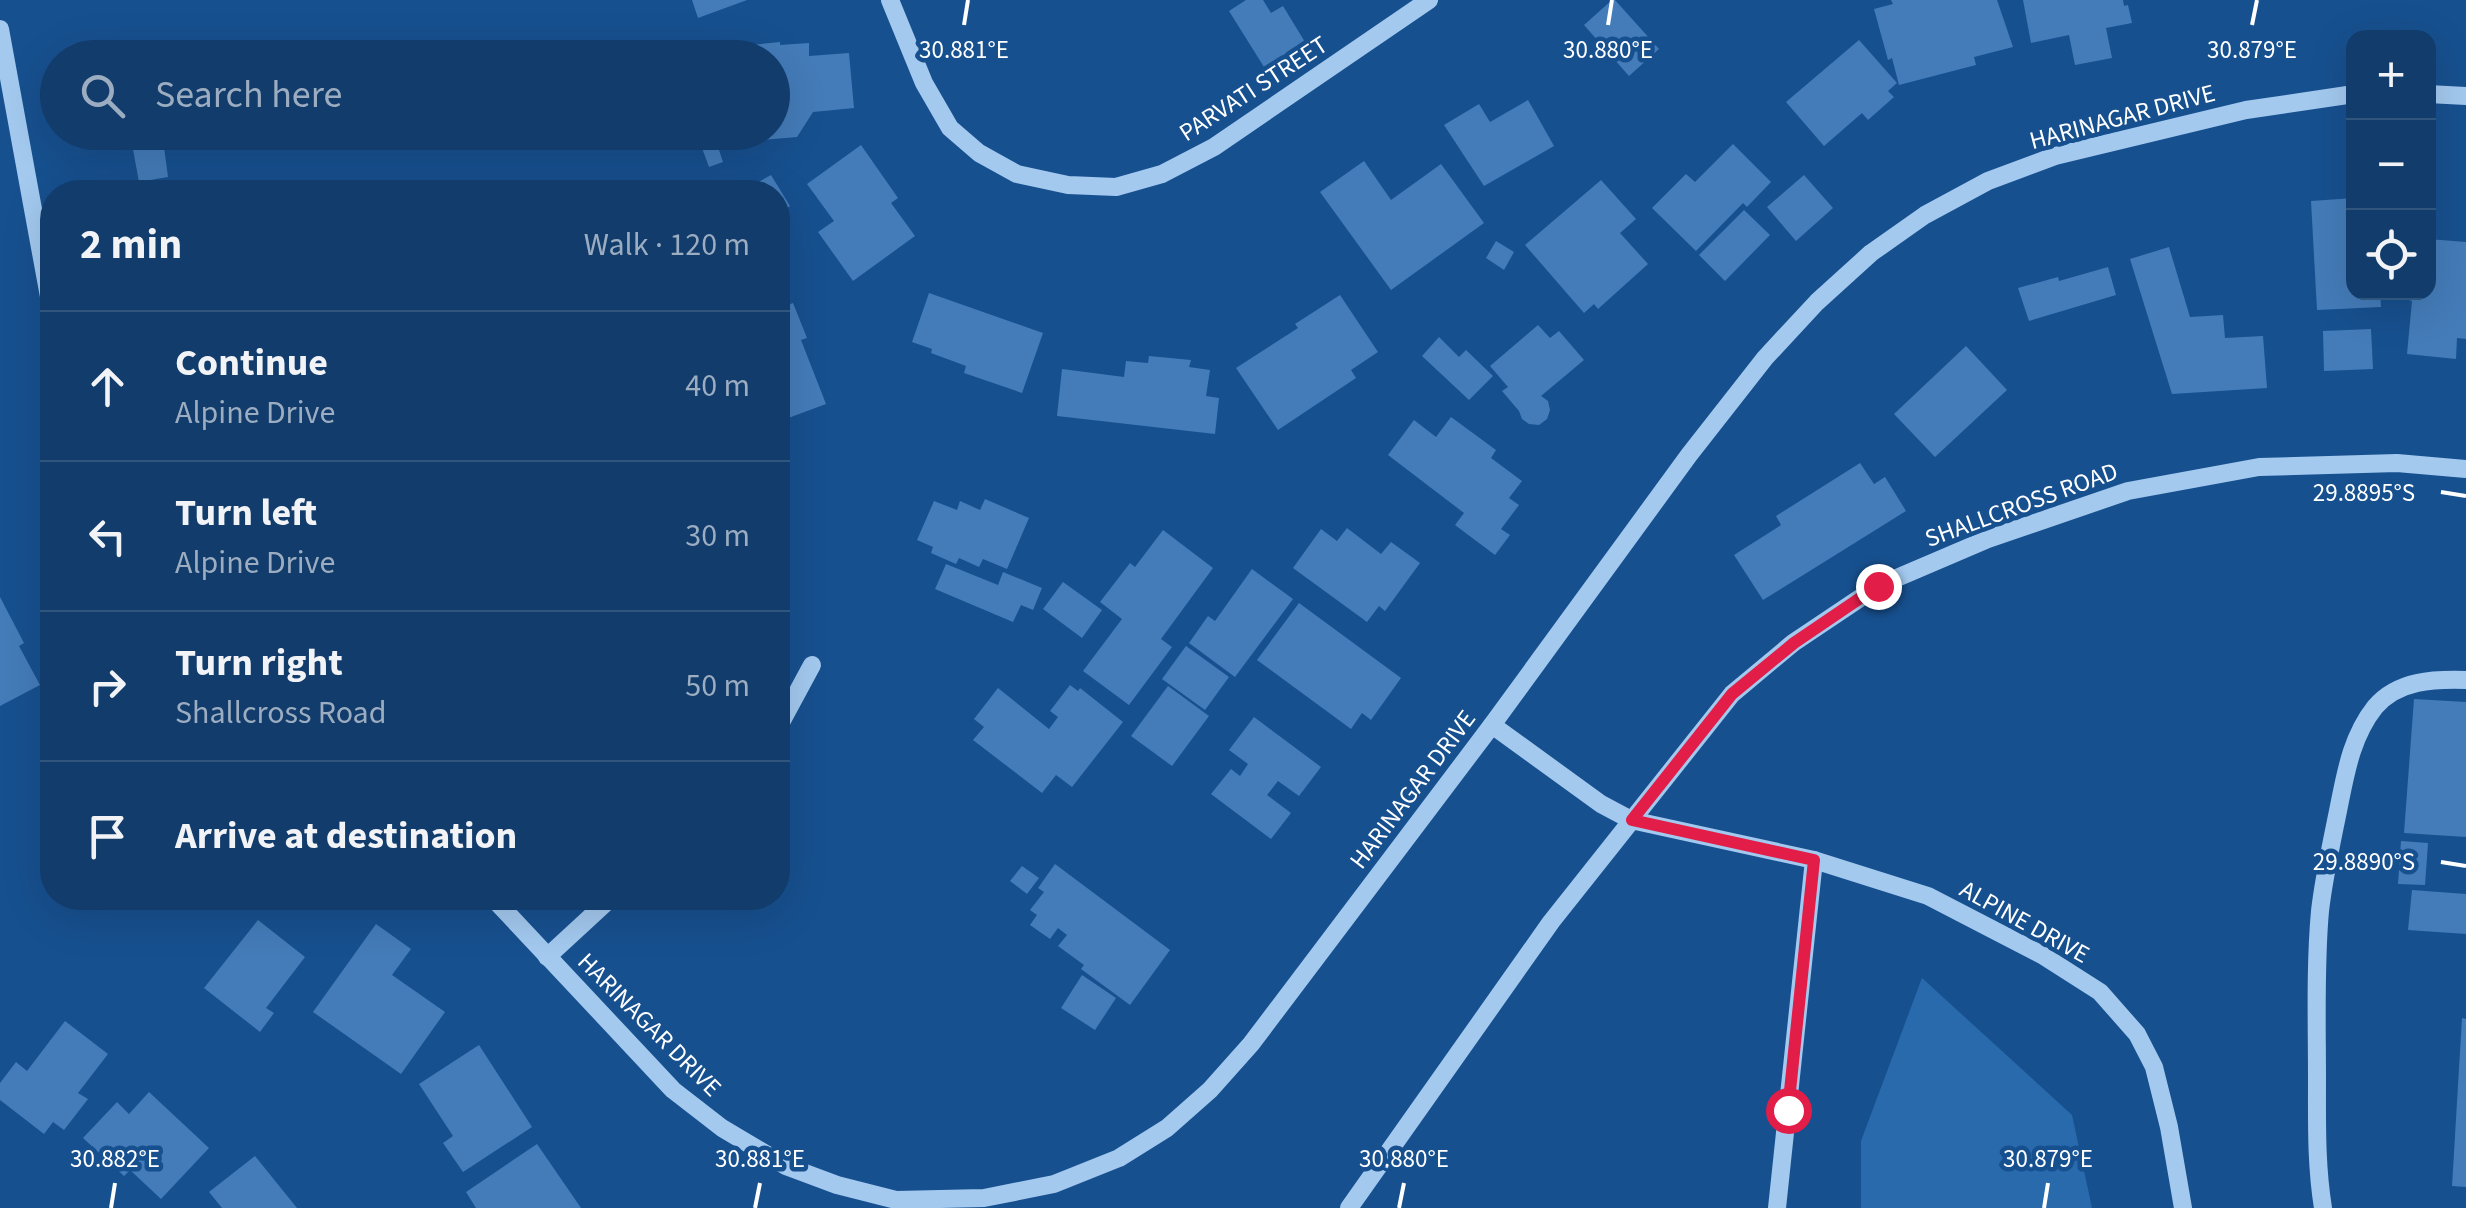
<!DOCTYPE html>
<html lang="en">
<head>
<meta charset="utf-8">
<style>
  body { margin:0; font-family:"Source Sans 3",sans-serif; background:#1a4371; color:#f1f3f6 }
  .controls { position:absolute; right:30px; top:30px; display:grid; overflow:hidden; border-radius:20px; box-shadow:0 10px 40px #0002 }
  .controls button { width:90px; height:90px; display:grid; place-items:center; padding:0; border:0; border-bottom:2px solid #30567e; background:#113c6b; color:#f1f3f6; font:50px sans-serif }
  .stop { position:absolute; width:30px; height:30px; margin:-22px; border:8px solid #e11d48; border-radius:50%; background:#fff }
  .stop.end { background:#e11d48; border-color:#fff; box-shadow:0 2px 10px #0008 }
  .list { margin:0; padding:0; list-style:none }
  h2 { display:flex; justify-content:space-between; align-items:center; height:130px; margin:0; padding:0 40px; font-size:42px }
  h2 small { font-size:32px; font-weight:400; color:#9cadc1 }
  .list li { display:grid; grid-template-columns:65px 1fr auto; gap:30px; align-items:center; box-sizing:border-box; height:150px; padding:0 40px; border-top:2px solid #30567e }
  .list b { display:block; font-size:38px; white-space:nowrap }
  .list p { margin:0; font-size:32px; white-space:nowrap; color:#9cadc1 }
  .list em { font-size:32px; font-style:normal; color:#9cadc1 }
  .icon { flex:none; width:55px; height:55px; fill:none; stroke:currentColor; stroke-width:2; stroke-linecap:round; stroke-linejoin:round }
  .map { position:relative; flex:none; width:2466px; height:1208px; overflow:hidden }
  .search { position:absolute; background:#113c6b; box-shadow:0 10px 40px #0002; left:40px; top:40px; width:750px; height:110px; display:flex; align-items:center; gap:25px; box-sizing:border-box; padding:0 35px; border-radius:55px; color:#9cadc1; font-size:38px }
  .panel { position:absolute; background:#113c6b; box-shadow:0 10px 40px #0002; left:40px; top:180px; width:750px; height:730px; border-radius:40px }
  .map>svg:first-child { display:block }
  .green { fill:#296aad }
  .building { fill:#447cb9 }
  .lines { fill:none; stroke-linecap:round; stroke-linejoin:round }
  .minor { stroke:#a3c9ef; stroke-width:18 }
  .route { stroke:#e11d48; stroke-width:12 }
  .ticks { fill:none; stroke:#fff; stroke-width:4 }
  .labels { text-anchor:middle; stroke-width:9; stroke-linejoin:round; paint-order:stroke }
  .street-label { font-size:25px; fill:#fff; stroke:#17508f }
  .ticks-label { font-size:25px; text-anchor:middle; fill:#fff; stroke:#17508f; stroke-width:9; stroke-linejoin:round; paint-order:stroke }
</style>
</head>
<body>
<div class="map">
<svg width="2466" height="1208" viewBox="0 0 2466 1208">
  <rect width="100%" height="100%" fill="#17508f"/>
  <path class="green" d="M1922,978L2072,1115L2092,1208H1861V1141Z"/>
  <g class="building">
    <path d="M692,0H747L698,18Z"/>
    <path d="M1246,0H1263L1271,13L1283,6L1305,42L1264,67L1229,11Z"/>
    <path d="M1612,0H1615L1659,49L1629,76L1584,25Z"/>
    <path d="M1891,0H1997L2013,47L1974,57L1976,65L1899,85L1892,58L1888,60L1874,9L1893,4Z"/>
    <path d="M2023,0H2123L2124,6L2128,5L2132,23L2106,28L2112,58L2075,65L2069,35L2031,43Z"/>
    <path d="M1859,40L1897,83L1888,91L1894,97L1868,120L1862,113L1824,146L1786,102Z"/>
    <path d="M780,42V45L809,43V56L849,53L854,108L813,112L797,137L727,143L726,132H772V58H752L751,45Z"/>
    <path d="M1528,100L1554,146L1484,186L1444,125L1479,104L1490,122Z"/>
    <path d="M162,132L168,177L139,182L130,133Z"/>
    <path d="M717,144L723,162L709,167L702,148Z"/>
    <path d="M1733,144L1771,182L1747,207L1743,203L1696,251L1652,208L1686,174L1695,182Z"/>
    <path d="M861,145L898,198L891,203L915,236L853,281L818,232L834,221L807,184Z"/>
    <path d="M1364,161L1391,200L1441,164L1484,223L1391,290L1320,192Z"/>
    <path d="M771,175L790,206L778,213V192H741Z"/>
    <path d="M1804,175L1833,208L1796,241L1767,207Z"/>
    <path d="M1601,180L1636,219L1620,233L1648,264L1598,309L1594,304L1584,313L1525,245Z"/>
    <path d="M2354,198V292H2380L2381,307L2317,310L2311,201Z"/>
    <path d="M1744,210L1770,235L1725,281L1699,255Z"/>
    <path d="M2428,239L2466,242V339L2457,338L2456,359L2407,354L2412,301L2409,300V292H2428Z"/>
    <path d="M1496,241L1514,252L1504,270L1486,258Z"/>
    <path d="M2169,247L2190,317L2223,315L2225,338L2263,336L2267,388L2172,394L2130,259Z"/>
    <path d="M2108,267L2116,295L2029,321L2018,288L2058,277L2059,281Z"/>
    <path d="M929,293L1043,333L1022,393L964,373L966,366L931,353L932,349L912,342Z"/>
    <path d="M1340,295L1378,352L1351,370L1356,378L1278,430L1236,368L1298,328L1295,324Z"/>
    <path d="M793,303L807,338L801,340L826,404L783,420L778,405V309Z"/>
    <path d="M1538,325L1550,338L1559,331L1584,360L1541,396L1548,401L1550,410L1547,419L1539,425L1529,424L1522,419L1519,411L1502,391L1508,387L1490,366Z"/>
    <path d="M2371,329L2373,369L2324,371L2323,331Z"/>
    <path d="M1439,337L1459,357L1466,350L1493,376L1469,400L1422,356Z"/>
    <path d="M1966,346L2007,390L1935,457L1894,414Z"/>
    <path d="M1149,356L1191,360L1189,367L1210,370L1206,396L1219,398L1215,434L1057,416L1062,369L1124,377L1126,361L1148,363Z"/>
    <path d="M1451,417L1496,450L1491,458L1522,481L1509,498L1519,505L1501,529L1510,535L1495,555L1455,525L1464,513L1388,455L1414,420L1436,437Z"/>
    <path d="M1860,463L1874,484L1885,477L1906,511L1763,600L1734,555L1781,525L1776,516Z"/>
    <path d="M985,499L1029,518L1007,569L983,559L979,567L959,558L956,564L931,553L933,547L917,540L934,501L957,510L960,501L980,510Z"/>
    <path d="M1347,528L1381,554L1391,542L1420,563L1385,611L1379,606L1367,622L1293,568L1321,529L1337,541Z"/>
    <path d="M1163,530L1213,568L1161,639L1172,647L1129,705L1083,671L1122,619L1100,602L1130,563L1135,567Z"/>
    <path d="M946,564L998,585L1003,572L1042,588L1033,610L1021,605L1013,622L935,589Z"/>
    <path d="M1252,569L1293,599L1235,677L1189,643L1208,616L1215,621Z"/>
    <path d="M1063,582L1102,610L1082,638L1043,609Z"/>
    <path d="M0,597L24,643L19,646L40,685L0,706Z"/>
    <path d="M1299,603L1401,678L1371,720L1362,713L1351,729L1257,660Z"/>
    <path d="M1186,646L1229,677L1205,710L1162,679Z"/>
    <path d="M1070,685L1078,691L1080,688L1123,722L1072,787L1056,775L1042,793L973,740L984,727L974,719L998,688L1049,729L1058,717L1050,711Z"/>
    <path d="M1168,686L1209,716L1172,766L1131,736Z"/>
    <path d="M2414,699L2466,702V837L2404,833Z"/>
    <path d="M1254,717L1321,767L1299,796L1278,781L1267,795L1291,813L1271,839L1211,794L1231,769L1240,776L1248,764L1229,750Z"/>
    <path d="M2401,841L2428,843L2425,885L2398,884Z"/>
    <path d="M1055,864L1170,950L1130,1005L1081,969L1084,965L1058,946L1067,935L1058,928L1050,939L1030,925L1037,915L1030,910L1044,892L1038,888Z"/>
    <path d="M1022,866L1039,878L1027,894L1010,881Z"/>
    <path d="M2412,890L2466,894V934L2408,930Z"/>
    <path d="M164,898H195L185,907L181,904L176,909Z"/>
    <path d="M258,920L305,957L266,1008L274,1013L260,1032L204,988Z"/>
    <path d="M376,924L411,949L392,975L445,1012L401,1074L313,1012Z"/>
    <path d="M1082,975L1116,998L1095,1030L1061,1008Z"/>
    <path d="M2462,1018L2466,1019V1187L2452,1186Z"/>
    <path d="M65,1021L108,1054L78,1093L88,1099L64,1130L53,1122L44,1134L0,1100V1083L16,1062L27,1071Z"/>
    <path d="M479,1045L532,1127L463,1172L443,1143L453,1136L419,1084Z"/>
    <path d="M149,1092L209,1148L161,1199L130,1170L124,1176L83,1138L117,1102L129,1114Z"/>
    <path d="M537,1144L581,1208H476L466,1192Z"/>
    <path d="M255,1156L297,1208H222L209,1192Z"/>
  </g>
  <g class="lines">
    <g class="minor">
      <path d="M890,0L924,83L950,128L979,153L1017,174L1068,185L1116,187L1162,174L1214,147L1429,0"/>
      <path d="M0,29L52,313"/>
      <path d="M2428,94L2466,96"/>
      <path d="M1492,725L1601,804L1631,820L1814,860L1928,896L2042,955L2100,992L2137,1034L2154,1067L2169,1127L2183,1208"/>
      <path d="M778,728L812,665"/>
      <path d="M493,898L673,1090L722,1128L786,1166L837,1185L896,1200L984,1198L1054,1184L1119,1158L1167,1128L1210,1090L1251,1044L1492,725L1689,455L1765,358L1817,302L1871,253L1925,215L1988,181L2055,156L2246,110L2354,94"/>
      <path d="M547,957L611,898"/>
      <path d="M1349,1208L1551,922L1732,694L1793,643L1878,586L1988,539L2128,491L2259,467L2397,463L2466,469"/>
      <path d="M1777,1208L1814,860"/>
      <path d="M2323,1208C2316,1165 2317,1122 2317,1079C2317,1024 2315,966 2320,911C2324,876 2332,841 2339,806C2346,771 2352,736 2375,707C2398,680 2434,679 2466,680"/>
    </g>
  </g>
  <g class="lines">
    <path class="route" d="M1788,1110L1814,860L1632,820L1732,694L1794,643L1878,586"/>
  </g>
  <path class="ticks" d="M964,25L968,0M1608,25L1612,0M2252,25L2257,0M2441,492L2466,496M2441,862L2466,866M111,1208L115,1183M755,1208L760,1183M1399,1208L1404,1183M2044,1208L2048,1183"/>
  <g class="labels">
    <g class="street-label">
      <text transform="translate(1253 88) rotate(-33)" y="9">PARVATI STREET</text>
      <text transform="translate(2122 116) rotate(-15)" y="9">HARINAGAR DRIVE</text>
      <text transform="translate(2021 504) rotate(-20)" y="9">SHALLCROSS ROAD</text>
      <text transform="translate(1412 789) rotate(-53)" y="9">HARINAGAR DRIVE</text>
      <text transform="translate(2025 921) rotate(29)" y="9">ALPINE DRIVE</text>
      <text transform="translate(650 1024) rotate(45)" y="9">HARINAGAR DRIVE</text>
    </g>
  </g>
  <g class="ticks-label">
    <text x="964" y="58">30.881°E</text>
    <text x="1608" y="58">30.880°E</text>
    <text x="2252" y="58">30.879°E</text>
    <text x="2364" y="501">29.8895°S</text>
    <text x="2364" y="870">29.8890°S</text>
    <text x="115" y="1167">30.882°E</text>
    <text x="760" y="1167">30.881°E</text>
    <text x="1404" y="1167">30.880°E</text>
    <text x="2048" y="1167">30.879°E</text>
  </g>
</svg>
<div class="controls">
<button>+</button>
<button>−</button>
<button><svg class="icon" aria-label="locate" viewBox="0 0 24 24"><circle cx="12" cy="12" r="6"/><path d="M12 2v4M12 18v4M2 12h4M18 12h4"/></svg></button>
</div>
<div class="stop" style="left:1788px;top:1110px"></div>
<div class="stop end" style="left:1878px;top:586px"></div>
<div class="search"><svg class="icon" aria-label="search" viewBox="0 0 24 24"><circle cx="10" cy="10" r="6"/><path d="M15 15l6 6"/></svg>Search here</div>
<section class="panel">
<h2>2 min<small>Walk · 120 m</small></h2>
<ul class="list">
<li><svg class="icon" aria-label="ahead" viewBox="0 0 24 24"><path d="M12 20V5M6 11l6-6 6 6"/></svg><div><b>Continue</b><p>Alpine Drive</p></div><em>40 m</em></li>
<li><svg class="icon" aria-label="left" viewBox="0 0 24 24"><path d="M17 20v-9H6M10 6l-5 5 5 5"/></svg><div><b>Turn left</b><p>Alpine Drive</p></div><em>30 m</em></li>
<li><svg class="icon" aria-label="right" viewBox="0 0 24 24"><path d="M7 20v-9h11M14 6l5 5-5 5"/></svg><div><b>Turn right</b><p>Shallcross Road</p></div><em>50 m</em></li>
<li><svg class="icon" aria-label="arrive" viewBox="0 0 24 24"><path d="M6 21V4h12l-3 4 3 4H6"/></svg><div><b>Arrive at destination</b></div></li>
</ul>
</section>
</div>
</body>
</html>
